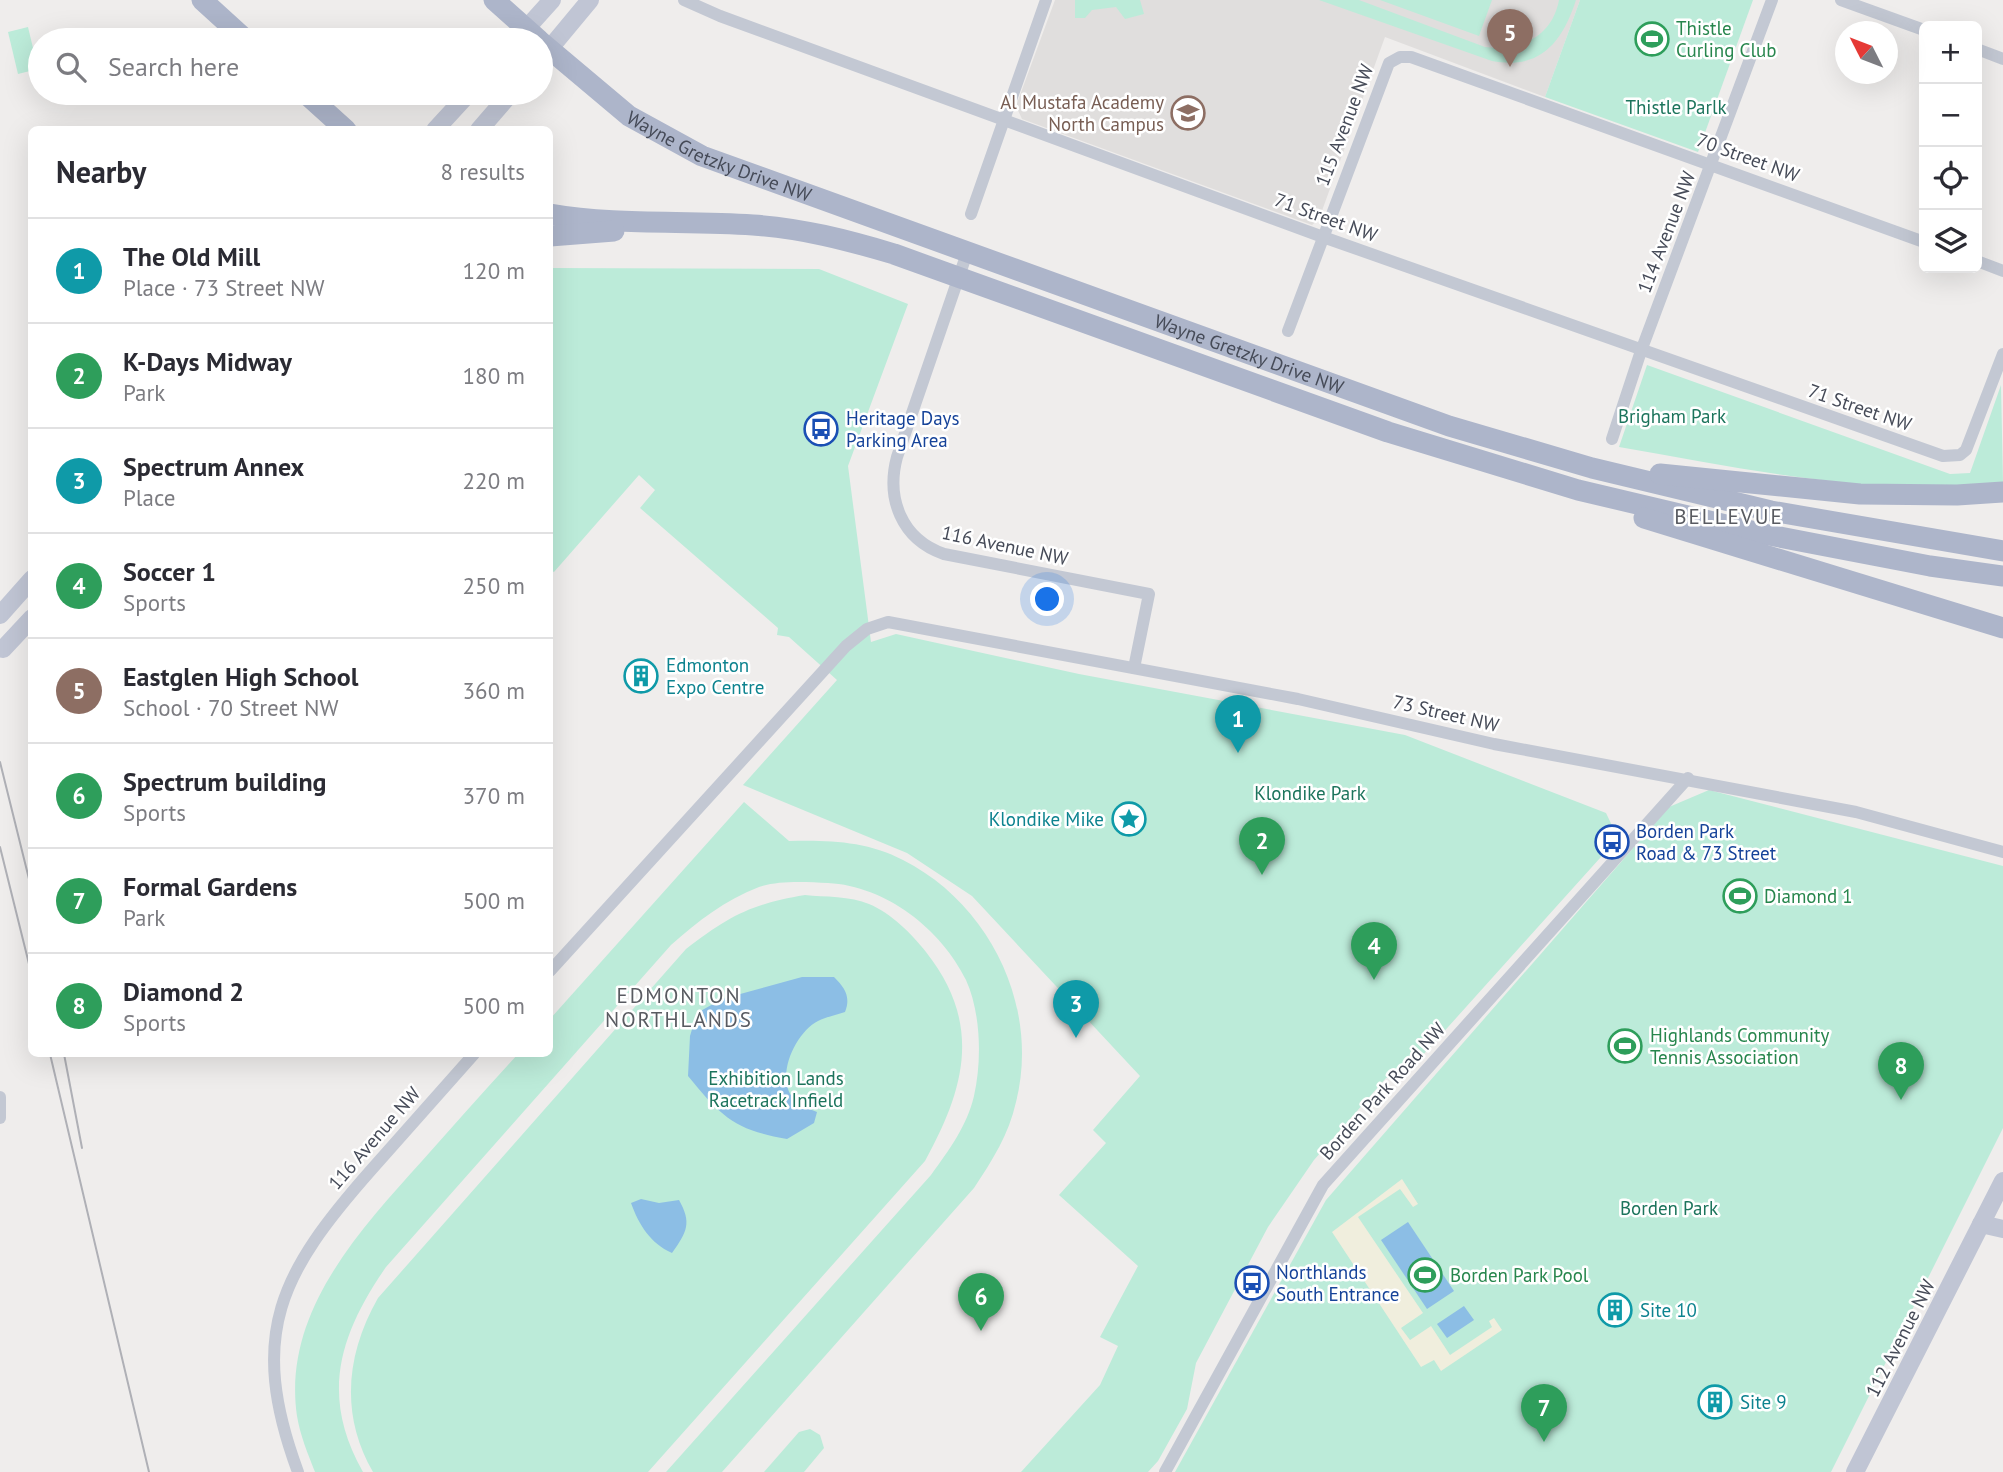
<!DOCTYPE html>
<html lang="en">
<head>
<meta charset="utf-8">
<style>
  body { margin:0; font-family:"PT Sans",sans-serif; background:#f2f2f3; color:#2b2b33 }
  .controls { position:absolute; right:21px; top:21px; display:grid; overflow:hidden; border-radius:10px; box-shadow:0 7px 28px #0002 }
  .controls button { width:63px; height:63px; display:grid; place-items:center; padding:0; border:0; border-bottom:2px solid #e1e1e2; background:#fff; color:#2b2b33; font:35px sans-serif }
  .compass { position:absolute; left:1835px; top:21px; width:63px; height:63px; border-radius:50%; background:#fff; box-shadow:0 7px 28px #0002; rotate:312deg }
  .you { position:absolute; left:1048px; top:600px; width:24px; height:24px; margin:-18px; border:5px solid #fff; border-radius:50%; background:#1a73e8; box-shadow:0 0 0 10px #1a73e833 }
  .badge { display:grid; place-items:center; width:46px; height:46px; border-radius:50%; background:#2448d2; color:#fff; font-size:23px; font-weight:700 }
  .pin { position:absolute; translate:-50% -58px; filter:drop-shadow(0 2px 4px #0008) }
  .pin::after { content:''; position:absolute; top:37px; width:24px; height:21px; background:inherit; clip-path:polygon(0 0,100% 0,50% 100%) }
  .list { margin:0; padding:0; list-style:none }
  h2 { display:flex; justify-content:space-between; align-items:center; height:91px; margin:0; padding:0 28px; font-size:30px }
  h2 small { font-size:23px; font-weight:400; color:#7c7c81 }
  .list li { display:grid; grid-template-columns:46px 1fr auto; gap:21px; align-items:center; box-sizing:border-box; height:105px; padding:0 28px; border-top:2px solid #e1e1e2 }
  .list b { display:block; font-size:26px; white-space:nowrap }
  .list p { margin:0; font-size:23px; white-space:nowrap; color:#7c7c81 }
  .list em { font-size:23px; font-style:normal; color:#7c7c81 }
  .icon { flex:none; width:38px; height:38px; fill:none; stroke:currentColor; stroke-width:2; stroke-linecap:round; stroke-linejoin:round }
  .map { position:relative; flex:none; width:2003px; height:1472px; overflow:hidden }
  .search { position:absolute; background:#fff; box-shadow:0 7px 28px #0002; left:28px; top:28px; width:525px; height:77px; display:flex; align-items:center; gap:18px; box-sizing:border-box; padding:0 24px; border-radius:38px; color:#7c7c81; font-size:26px }
  .panel { position:absolute; background:#fff; box-shadow:0 7px 28px #0002; left:28px; top:126px; width:525px; height:931px; border-radius:10px }
  .map>svg:first-child { display:block }
  .education { fill:#e0dedd }
  .green { fill:#bcebd9 }
  .sand { fill:#f0eedd }
  .water { fill:#8cbee5 }
  .lines { fill:none; stroke-linecap:round; stroke-linejoin:round }
  .street { stroke:#c3c8d3; stroke-width:12 }
  .secondary { stroke:#c0c5d4; stroke-width:18 }
  .primary { stroke:#adb5ca; stroke-width:21 }
  .tram { stroke:#afb0b6; stroke-width:2 }
  .labels { text-anchor:middle; stroke-width:5; stroke-linejoin:round; paint-order:stroke }
  .leisure-label { font-size:19px; fill:#27864d; stroke:#fff; text-anchor:start }
  .education-label { font-size:19px; fill:#785e54; stroke:#fff; text-anchor:end }
  .park-label { font-size:19px; fill:#1c745c; stroke:#fff }
  .street-label { font-size:19px; fill:#464b58; stroke:#fff }
  .transit-label { font-size:19px; fill:#164399; stroke:#fff; text-anchor:start }
  .culture-label { font-size:19px; fill:#0d838f; stroke:#fff; text-anchor:start }
  .neighbourhood-label { font-size:21px; letter-spacing:2px; fill:#595b61; stroke:#fff }
</style>
</head>
<body>
<div class="map">
<svg width="2003" height="1472" viewBox="0 0 2003 1472">
  <rect width="100%" height="100%" fill="#efedec"/>
  <path class="education" d="M1055,0H1580L1545,97L1385,37L1319,219L1312,225L1022,119L1016,106Z"/>
  <g class="green">
    <path d="M1075,0H1140L1144,14L1125,19L1116,7L1092,10L1085,18H1075Z"/>
    <path d="M1319,0H1359L1485,47C1519,51 1552,38 1559,0H1576C1562,43 1540,70 1492,61Z"/>
    <path d="M1380,0H1492L1479,36Z"/>
    <path d="M1580,0H1753L1698,152L1545,97Z"/>
    <path d="M28,27L38,69L18,74L8,32Z"/>
    <path d="M550,268L819,269L908,304L848,466L871,642L896,634L1079,674L1405,735L1606,813L1618,838L1404,1076L1386,1078L1314,1160L1268,1227L1196,1363L1187,1409L1158,1461L1148,1472H1021L1100,1385L1118,1346L1100,1337L1138,1266L1059,1195L1106,1143L1093,1130L1140,1076L972,896L907,853L743,785L837,680L789,637L777,635L778,628L640,508L655,490L639,475L554,572L550,570Z"/>
    <path d="M1647,365L1950,474L1970,473L2001,385L2003,484C1875,497 1745,469 1619,447Z"/>
    <path d="M1709,790L2003,866V1128L1831,1472H1175L1326,1200L1669,807Z"/>
    <path d="M744,802L789,841C828,840 867,841 903,860C990,904 1040,1007 1016,1102C1009,1134 992,1161 974,1188L722,1472H666L931,1175C949,1150 967,1126 974,1096C982,1061 981,1013 966,980C941,929 886,886 828,883C807,882 779,880 759,887C725,900 698,921 671,945L386,1267C339,1335 320,1396 363,1472H315C308,1454 300,1435 297,1416C282,1313 359,1231 422,1161C454,1125 486,1089 518,1054H550V1019Z"/>
    <path d="M805,895C824,897 851,896 869,904C891,913 912,934 926,952C982,1023 966,1087 925,1161L648,1472H373C340,1415 346,1354 378,1298L686,949C729,916 751,904 805,895Z"/>
    <path d="M810,1429L820,1435L824,1448L804,1472H764L799,1432Z"/>
  </g>
  <path class="sand" d="M1402,1179L1418,1204L1413,1207L1400,1189L1358,1217L1423,1313L1401,1328L1410,1340L1431,1326L1450,1355L1492,1327L1489,1321L1494,1318L1502,1330L1441,1371L1434,1360L1421,1367L1332,1232Z"/>
  <g class="water">
    <path d="M802,977H834C845,988 851,997 845,1012C836,1015 826,1017 818,1021C796,1032 775,1076 793,1098C798,1105 809,1109 817,1112L814,1123L787,1139C734,1130 721,1116 688,1076L690,1036L697,1013L722,999Z"/>
    <path d="M641,1199L659,1203L679,1200C692,1223 687,1232 672,1253C650,1243 639,1225 631,1203Z"/>
    <path d="M1408,1222L1454,1291L1427,1309L1381,1240Z"/>
    <path d="M1464,1306L1474,1320L1447,1338L1437,1324Z"/>
  </g>
  <g class="lines">
    <g class="street">
      <path d="M684,0L720,16L1323,237L1943,456L1960,455L1966,450L2003,354"/>
      <path d="M1841,0L1924,30"/>
      <path d="M1977,49L2003,59"/>
      <path d="M971,214L1046,0"/>
      <path d="M967,253L897,457C886,498 901,539 944,554L1149,594L1134,668"/>
      <path d="M1977,261L2003,271"/>
      <path d="M1288,331L1389,63L1400,57H1411L1924,242"/>
      <path d="M1612,439L1641,351L1772,0"/>
      <path d="M550,971L846,646L867,629L888,622L1298,699L1494,744L1856,812L2003,852"/>
      <path d="M0,1097V1118"/>
      <path d="M298,1472C247,1334 280,1273 372,1169C406,1131 440,1092 474,1054"/>
      <path d="M1165,1472L1323,1185L1688,778"/>
    </g>
    <g class="secondary">
      <path d="M516,40L552,0"/>
      <path d="M541,59L590,0"/>
      <path d="M435,130L469,93"/>
      <path d="M479,130L511,93"/>
      <path d="M0,615L32,579"/>
      <path d="M3,649L32,618"/>
      <path d="M1981,1224L2003,1229"/>
      <path d="M1855,1472L2003,1181"/>
    </g>
    <g class="primary">
      <path d="M202,0L246,40"/>
      <path d="M494,0L539,40"/>
      <path id="s1" d="M541,42L629,116L702,156L1449,426L1592,468L1771,511L2003,551"/>
      <path d="M305,93L346,130"/>
      <path d="M550,214C617,226 685,220 753,225C801,228 847,240 894,254L1388,432L1578,490L1764,534L1930,566L2003,576"/>
      <path d="M550,236L614,231"/>
      <path d="M1660,474L1860,494L1957,495L2003,492"/>
      <path d="M1644,518L2003,628"/>
    </g>
    <g class="tram">
      <path d="M0,762L32,891"/>
      <path d="M0,847L32,976"/>
      <path d="M50,1054L149,1472"/>
      <path d="M64,1054L82,1148"/>
    </g>
  </g>
  <defs>
    <symbol id="stadium-ring" viewBox="-11 -11 22 22"><circle r="9.5" fill="#fff" stroke="#2e9e5b" stroke-width="1.5"/><path d="M0-5a6.5 5 0 1 0 0 10a6.5 5 0 1 0 0-10ZM-3.5-1.8h7v3.6h-7Z" fill="#2e9e5b"/></symbol>
    <symbol id="school-ring" viewBox="-11 -11 22 22"><circle r="9.5" fill="#fff" stroke="#8d6e63" stroke-width="1.5"/><path d="M0-5L7-2L0 1L-7-2ZM-4 1L0 2.5L4 1V4Q0 6-4 4Z" fill="#8d6e63"/></symbol>
    <symbol id="bus-ring" viewBox="-11 -11 22 22"><circle r="9.5" fill="#fff" stroke="#1a4fb4" stroke-width="1.5"/><path d="M-5-6H5V4H4V6H2V4H-2V6H-4V4H-5ZM-3.5-4V0h7V-4ZM-3.5 1.2v1.5H-2V1.2ZM2 1.2v1.5H3.5V1.2Z" fill="#1a4fb4"/></symbol>
    <symbol id="building-ring" viewBox="-11 -11 22 22"><circle r="9.5" fill="#fff" stroke="#0f9aa8" stroke-width="1.5"/><path d="M-4-6H4V6H1V3H-1V6H-4ZM-2.5-4.3h1.7v1.8h-1.7ZM.8-4.3h1.7v1.8H.8ZM-2.5-1h1.7V.8h-1.7ZM.8-1h1.7V.8H.8Z" fill="#0f9aa8"/></symbol>
    <symbol id="sight-ring" viewBox="-11 -11 22 22"><circle r="9.5" fill="#fff" stroke="#0f9aa8" stroke-width="1.5"/><path d="M0-6L1.8-2.2L6-1.7L2.9 1.2L3.7 5.4L0 3.3L-3.7 5.4L-2.9 1.2L-6-1.7L-1.8-2.2Z" fill="#0f9aa8"/></symbol>
  </defs>
  <g fill-rule="evenodd">
    <use href="#stadium-ring" x="1633" y="20" width="38" height="38"/>
    <use href="#school-ring" x="1169" y="94" width="38" height="38"/>
    <use href="#bus-ring" x="802" y="410" width="38" height="38"/>
    <use href="#building-ring" x="622" y="657" width="38" height="38"/>
    <use href="#sight-ring" x="1110" y="800" width="38" height="38"/>
    <use href="#bus-ring" x="1593" y="823" width="38" height="38"/>
    <use href="#stadium-ring" x="1721" y="877" width="38" height="38"/>
    <use href="#stadium-ring" x="1606" y="1027" width="38" height="38"/>
    <use href="#stadium-ring" x="1406" y="1256" width="38" height="38"/>
    <use href="#bus-ring" x="1233" y="1264" width="38" height="38"/>
    <use href="#building-ring" x="1596" y="1291" width="38" height="38"/>
    <use href="#building-ring" x="1696" y="1383" width="38" height="38"/>
  </g>
  <g class="labels">
    <g class="leisure-label">
      <text x="1676" y="35">Thistle<tspan x="1676" dy="22">Curling Club</tspan></text>
      <text x="1764" y="903">Diamond 1</text>
      <text x="1650" y="1042">Highlands Community<tspan x="1650" dy="22">Tennis Association</tspan></text>
      <text x="1450" y="1282">Borden Park Pool</text>
    </g>
    <g class="education-label">
      <text x="1164" y="109">Al Mustafa Academy<tspan x="1164" dy="22">North Campus</tspan></text>
    </g>
    <g class="park-label">
      <text x="1676" y="114">Thistle Parlk</text>
      <text x="1672" y="423">Brigham Park</text>
      <text x="1310" y="800">Klondike Park</text>
      <text x="776" y="1085">Exhibition Lands<tspan x="776" dy="22">Racetrack Infield</tspan></text>
      <text x="1669" y="1215">Borden Park</text>
    </g>
    <g class="street-label">
      <text transform="translate(1344 125) rotate(-69)" y="7">115 Avenue NW</text>
      <text dy="7" stroke="none"><textPath href="#s1" startOffset="214">Wayne Gretzky Drive NW</textPath></text>
      <text transform="translate(1748 157) rotate(20)" y="7">70 Street NW</text>
      <text transform="translate(1326 217) rotate(20)" y="7">71 Street NW</text>
      <text transform="translate(1666 232) rotate(-69)" y="7">114 Avenue NW</text>
      <text dy="7" stroke="none"><textPath href="#s1" startOffset="780">Wayne Gretzky Drive NW</textPath></text>
      <text transform="translate(1860 407) rotate(19)" y="7">71 Street NW</text>
      <text transform="translate(1005 545) rotate(12)" y="7">116 Avenue NW</text>
      <text transform="translate(1446 713) rotate(13)" y="7">73 Street NW</text>
      <text transform="translate(1382 1091) rotate(-48)" y="7">Borden Park Road NW</text>
      <text transform="translate(374 1138) rotate(-49)" y="7">116 Avenue NW</text>
      <text transform="translate(1900 1338) rotate(-63)" y="7">112 Avenue NW</text>
    </g>
    <g class="transit-label">
      <text x="846" y="425">Heritage Days<tspan x="846" dy="22">Parking Area</tspan></text>
      <text x="1636" y="838">Borden Park<tspan x="1636" dy="22">Road &amp; 73 Street</tspan></text>
      <text x="1276" y="1279">Northlands<tspan x="1276" dy="22">South Entrance</tspan></text>
    </g>
    <g class="culture-label">
      <text x="666" y="672">Edmonton<tspan x="666" dy="22">Expo Centre</tspan></text>
      <text x="1104" y="826" text-anchor="end">Klondike Mike</text>
      <text x="1640" y="1317">Site 10</text>
      <text x="1740" y="1409">Site 9</text>
    </g>
    <g class="neighbourhood-label">
      <text x="1729" y="524">BELLEVUE</text>
      <text x="679" y="1003">EDMONTON<tspan x="679" dy="24">NORTHLANDS</tspan></text>
    </g>
  </g>
</svg>
<div class="controls">
<button>+</button>
<button>−</button>
<button><svg class="icon" aria-label="locate" viewBox="0 0 24 24"><circle cx="12" cy="12" r="6"/><path d="M12 2v4M12 18v4M2 12h4M18 12h4"/></svg></button>
<button><svg class="icon" aria-label="layers" viewBox="0 0 24 24"><path d="M12 4l9 5-9 5-9-5zM3 14l9 5 9-5"/></svg></button>
</div>
<svg class="compass" viewBox="-18 -18 36 36"><path d="M0-13l5 13h-10z" fill="#e53935"/><path d="M0 13l5-13h-10z" fill="#7c7c81"/></svg>
<div class="you"></div>
<div class="pin badge" style="left:1238px;top:753px;background:#0f9aa8">1</div>
<div class="pin badge" style="left:1262px;top:875px;background:#2e9e5b">2</div>
<div class="pin badge" style="left:1076px;top:1038px;background:#0f9aa8">3</div>
<div class="pin badge" style="left:1374px;top:980px;background:#2e9e5b">4</div>
<div class="pin badge" style="left:1510px;top:67px;background:#8d6e63">5</div>
<div class="pin badge" style="left:981px;top:1331px;background:#2e9e5b">6</div>
<div class="pin badge" style="left:1544px;top:1442px;background:#2e9e5b">7</div>
<div class="pin badge" style="left:1901px;top:1100px;background:#2e9e5b">8</div>
<div class="search"><svg class="icon" aria-label="search" viewBox="0 0 24 24"><circle cx="10" cy="10" r="6"/><path d="M15 15l6 6"/></svg>Search here</div>
<section class="panel">
<h2>Nearby<small>8 results</small></h2>
<ul class="list">
<li><span class="badge" style="background:#0f9aa8">1</span><div><b>The Old Mill</b><p>Place · 73 Street NW</p></div><em>120 m</em></li>
<li><span class="badge" style="background:#2e9e5b">2</span><div><b>K-Days Midway</b><p>Park</p></div><em>180 m</em></li>
<li><span class="badge" style="background:#0f9aa8">3</span><div><b>Spectrum Annex</b><p>Place</p></div><em>220 m</em></li>
<li><span class="badge" style="background:#2e9e5b">4</span><div><b>Soccer 1</b><p>Sports</p></div><em>250 m</em></li>
<li><span class="badge" style="background:#8d6e63">5</span><div><b>Eastglen High School</b><p>School · 70 Street NW</p></div><em>360 m</em></li>
<li><span class="badge" style="background:#2e9e5b">6</span><div><b>Spectrum building</b><p>Sports</p></div><em>370 m</em></li>
<li><span class="badge" style="background:#2e9e5b">7</span><div><b>Formal Gardens</b><p>Park</p></div><em>500 m</em></li>
<li><span class="badge" style="background:#2e9e5b">8</span><div><b>Diamond 2</b><p>Sports</p></div><em>500 m</em></li>
</ul>
</section>
</div>
</body>
</html>
